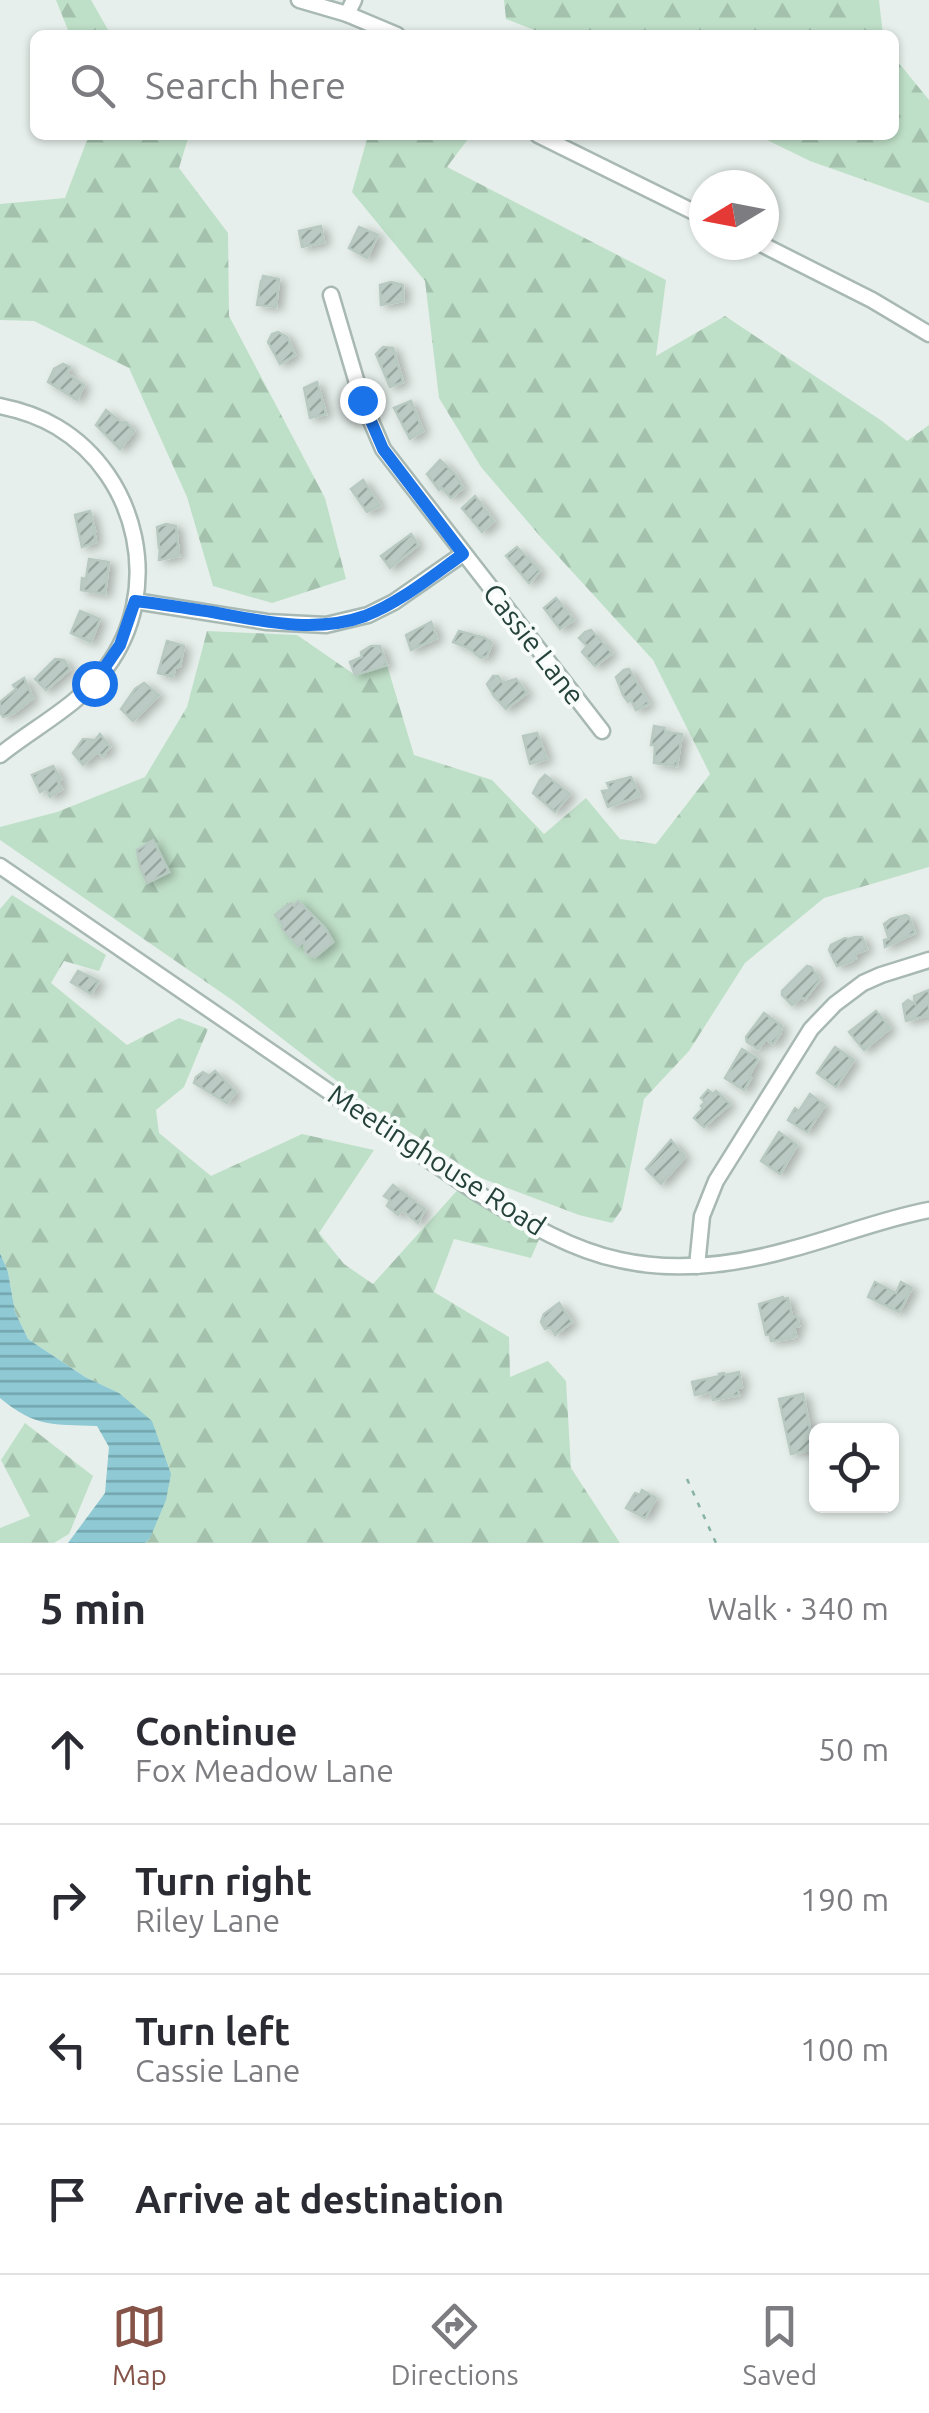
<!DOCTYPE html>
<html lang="en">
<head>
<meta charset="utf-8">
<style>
  body { margin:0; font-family:Ubuntu,sans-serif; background:#f2f2f3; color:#2b2b33 }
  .controls { position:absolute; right:30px; bottom:30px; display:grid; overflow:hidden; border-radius:15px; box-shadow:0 2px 8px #0004 }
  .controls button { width:90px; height:90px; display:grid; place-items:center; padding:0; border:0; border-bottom:2px solid #e1e1e2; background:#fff; color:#2b2b33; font:50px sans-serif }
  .compass { position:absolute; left:689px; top:170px; width:90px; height:90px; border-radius:50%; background:#fff; box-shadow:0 2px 8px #0004; rotate:260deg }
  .stop { position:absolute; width:30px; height:30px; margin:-22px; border:8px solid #1a73e8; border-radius:50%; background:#fff }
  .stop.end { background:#1a73e8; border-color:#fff; box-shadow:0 2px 10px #0008 }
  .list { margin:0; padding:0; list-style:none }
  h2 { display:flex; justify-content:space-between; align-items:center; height:130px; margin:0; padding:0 40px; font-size:42px }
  h2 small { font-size:32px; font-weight:400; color:#7c7c81 }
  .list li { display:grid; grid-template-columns:65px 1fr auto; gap:30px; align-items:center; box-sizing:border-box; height:150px; padding:0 40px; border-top:2px solid #e1e1e2 }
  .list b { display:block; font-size:38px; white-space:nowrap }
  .list p { margin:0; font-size:32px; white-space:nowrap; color:#7c7c81 }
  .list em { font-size:32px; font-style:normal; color:#7c7c81 }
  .icon { flex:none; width:55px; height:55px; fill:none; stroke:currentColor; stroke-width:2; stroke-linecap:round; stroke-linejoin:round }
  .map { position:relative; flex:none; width:929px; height:1543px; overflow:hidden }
  .search { position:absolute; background:#fff; box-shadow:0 2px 8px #0004; left:30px; right:30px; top:30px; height:110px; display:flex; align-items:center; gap:25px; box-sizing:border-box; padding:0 35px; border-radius:15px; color:#7c7c81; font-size:38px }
  .sheet { height:730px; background:#fff }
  nav { display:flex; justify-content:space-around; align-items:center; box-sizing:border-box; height:140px; border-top:2px solid #e1e1e2; background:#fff; font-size:28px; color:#7c7c81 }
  nav a { display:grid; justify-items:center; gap:5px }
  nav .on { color:#855347 }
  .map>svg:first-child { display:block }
  .forest { fill:url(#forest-firs) }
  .water { fill:url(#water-rules) }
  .building { fill:url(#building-hatch); stroke:#b8c9c2; stroke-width:2.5; filter:url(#shadow) }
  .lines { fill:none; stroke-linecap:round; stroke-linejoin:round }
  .street-casing { stroke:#a8b8b2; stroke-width:19 }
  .path { stroke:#86b3a5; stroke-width:2.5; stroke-dasharray:5 8; stroke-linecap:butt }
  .street { stroke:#fff; stroke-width:14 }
  .route { stroke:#1a73e8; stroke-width:12 }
  .labels { text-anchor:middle; stroke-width:8; stroke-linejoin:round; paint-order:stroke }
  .street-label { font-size:28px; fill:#24423a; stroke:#f7fbf9 }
</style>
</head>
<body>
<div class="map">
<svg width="929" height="1543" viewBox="0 0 929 1543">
  <defs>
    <pattern id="forest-firs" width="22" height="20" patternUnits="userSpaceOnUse" patternTransform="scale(2.5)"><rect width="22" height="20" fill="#bfe0c8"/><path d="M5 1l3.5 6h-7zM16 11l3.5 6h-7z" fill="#a4c1ad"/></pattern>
    <pattern id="water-rules" width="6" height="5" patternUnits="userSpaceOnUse" patternTransform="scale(2.5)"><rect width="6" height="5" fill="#8ec9d4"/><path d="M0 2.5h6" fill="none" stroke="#74a5ad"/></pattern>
    <pattern id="building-hatch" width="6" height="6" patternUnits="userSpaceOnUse" patternTransform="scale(2.5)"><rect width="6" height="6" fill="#bbcac4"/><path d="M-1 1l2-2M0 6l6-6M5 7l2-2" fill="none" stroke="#98a6a0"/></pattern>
    <filter id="shadow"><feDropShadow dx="5.5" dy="3" stdDeviation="5" flood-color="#0004"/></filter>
  </defs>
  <rect width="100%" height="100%" fill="#e6efeb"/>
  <g class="forest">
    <path d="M56,0H91L111,35H70Z"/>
    <path d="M504,0H879L883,35H547L506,19Z"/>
    <path d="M894,57L929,100V203L810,161L757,135H894Z"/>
    <path d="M89,135H189L179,168L228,233L229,316L325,498L346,579L272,603L213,586L187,497L129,368L34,321L0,320V204L65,198Z"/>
    <path d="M373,135H471L447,167L666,280L656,356L725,316L882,421L907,441L929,425V867L824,898L745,963L689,1051L644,1099L622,1209L612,1223L579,1215L481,1178L368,1105L235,1002L0,840V827L57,812L145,777L187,707L207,631L297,635L355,675L387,665L414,755L492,780L544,834L586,798L620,839L656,844L710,774L653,660L545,542L481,467L439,398L425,281L352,192L367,139Z"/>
    <path d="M12,895L106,955L99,971L64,961L51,983L127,1045L179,1018L208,1029L184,1087L156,1110L159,1133L211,1176L302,1134L374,1150L319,1233L344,1264L373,1284L463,1184L543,1230L531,1258L454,1239L434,1292L509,1337L510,1377L548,1361L566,1381L571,1468L620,1543H145L150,1538L119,1393L85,1377L28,1339L15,1312L8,1272L0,1253V909Z"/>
    <path d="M25,1423L93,1476L69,1534L54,1543H0V1528L30,1516L1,1460Z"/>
  </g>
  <path class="water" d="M0,1253L8,1272L15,1312L28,1339L85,1377L119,1393L152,1421L171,1474L166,1500L150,1538L145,1543H68L105,1493L109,1447L97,1426C53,1424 36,1428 0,1398Z"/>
  <g class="building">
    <path d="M321,226L324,242L302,247L299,231Z"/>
    <path d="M359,227L378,235L367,258L349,248Z"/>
    <path d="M263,276L279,279L276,307L257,305L261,281H262Z"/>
    <path d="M391,282L403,285V301L381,305L380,285Z"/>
    <path d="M278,332L287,337L295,355L280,364L268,342L272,334Z"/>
    <path d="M383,347L393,348L403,382L390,387L376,354Z"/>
    <path d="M63,364L70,367L66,373L84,385L77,400L48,382L54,369Z"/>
    <path d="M317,382L326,414L310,418L304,388Z"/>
    <path d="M411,401L423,431L410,439L394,408Z"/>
    <path d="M106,410L122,423L126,422L134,431L120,449L96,425Z"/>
    <path d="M440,460L455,474L463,488L451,498L442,488L439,490L427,474Z"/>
    <path d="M363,480L380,506L367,512L351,489Z"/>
    <path d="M475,496L494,521L482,532L462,508Z"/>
    <path d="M90,511L95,531H94L96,542L82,547L75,515Z"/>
    <path d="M166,524L176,526L179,556L159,560L160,549L168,548L167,546L159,548L157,527Z"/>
    <path d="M411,534L418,545L390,568L381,556Z"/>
    <path d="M517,547L540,571L529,583L506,556Z"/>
    <path d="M89,559L109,562L105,594L81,590L82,578L86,579Z"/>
    <path d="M556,598L574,620L560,629L544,608Z"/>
    <path d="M80,611L100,619L91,642L71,633Z"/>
    <path d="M431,622L437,638L411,650L406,635Z"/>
    <path d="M591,630L612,653L595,666L582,652L587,646L579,638L585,632Z"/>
    <path d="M459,631L485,638L492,643L487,656L481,658L468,648L453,642Z"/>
    <path d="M167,641L184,646L180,666L175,668L173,677L158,673Z"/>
    <path d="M371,646H380L387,665L355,675L350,662L362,657L361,652Z"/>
    <path d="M55,659L64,660L70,669L46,690L35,679Z"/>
    <path d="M629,669L649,704L636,710L631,700L628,702L623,695L616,677L624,670Z"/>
    <path d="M493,676H498L503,683L516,679L527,693L506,709L494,696L487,684Z"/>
    <path d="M24,678L33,698L14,713L3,717L0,712V702L16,689L13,685Z"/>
    <path d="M144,683L159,695L133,721L121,709L135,689Z"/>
    <path d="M654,726L665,728V732L682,734L677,766L654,763L655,745H651Z"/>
    <path d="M537,733L547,759L530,764L523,736Z"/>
    <path d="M100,734L110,747L102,756L97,752L83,765L73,753L83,739L95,740Z"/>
    <path d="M53,766L61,779L58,782L62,789L50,797L46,789L40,792L32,775Z"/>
    <path d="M545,775L570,794L555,812L533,793L540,780Z"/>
    <path d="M631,777L640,796L608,807L602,791L610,790L607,783Z"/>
    <path d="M153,840L169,872L147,883L140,867L137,850Z"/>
    <path d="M298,901L325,928L333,942L315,957L306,954L304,941L298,946L282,929L283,925L275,915L286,906L291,903L294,906Z"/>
    <path d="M906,915L909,917L915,933L885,947L884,940L889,939L884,924L891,919Z"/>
    <path d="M855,937H862L867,949L855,954L856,958L850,962L837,966L829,950L831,945L845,938L849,939Z"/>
    <path d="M807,966L811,967L820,980L805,999L801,997L792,1005L782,995V991Z"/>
    <path d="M78,971L99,981L91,994L71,982Z"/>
    <path d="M929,990V1015L906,1021L903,1004L908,1000L915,1004L914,996Z"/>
    <path d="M876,1011L890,1028L864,1050L849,1032Z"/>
    <path d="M764,1013L782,1026L780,1034L773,1044L766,1039L758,1049L747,1042L746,1037Z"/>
    <path d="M835,1047L854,1060L836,1087L817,1073Z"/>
    <path d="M742,1049L758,1059L749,1076L751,1078L744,1090L725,1078Z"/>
    <path d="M215,1071L236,1092L227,1103L194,1083L196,1077L203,1072L209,1076Z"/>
    <path d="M708,1090L713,1094L716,1091L730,1104L704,1127L694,1118L703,1108L701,1106L705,1102L701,1098Z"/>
    <path d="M810,1094L825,1105L807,1132L788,1120L795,1108L799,1111Z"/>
    <path d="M779,1132L797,1145L780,1174L761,1161Z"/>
    <path d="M671,1140L685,1157L661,1184L646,1169Z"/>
    <path d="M393,1185L425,1209L418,1223L402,1210L398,1215L387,1206L390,1200L384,1196Z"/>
    <path d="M875,1282L896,1293L901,1282L912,1288L899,1312L868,1297Z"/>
    <path d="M783,1297L784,1299L788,1298L792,1317L797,1316L799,1326L794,1327L796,1336H792L793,1338L771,1341L770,1335H766L759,1304Z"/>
    <path d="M559,1303L572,1322L555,1335L551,1327L545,1329L541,1322L544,1314Z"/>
    <path d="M739,1372L742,1387L737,1388L739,1395L713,1400L711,1392L695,1395L692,1382L720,1376L719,1374L724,1373L725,1375Z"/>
    <path d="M803,1394L814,1449L791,1454L779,1399Z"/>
    <path d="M642,1490L656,1498L645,1518L626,1508L635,1493L640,1495Z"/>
  </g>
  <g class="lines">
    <defs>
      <g id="street">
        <path d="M299,0L347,14L397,35"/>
        <path d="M347,14L354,0"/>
        <path d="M538,135L704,217"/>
        <path d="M763,245L872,300L929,334"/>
        <path d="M331,295L362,400L383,449L602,731"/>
        <path d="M0,406C20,410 39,416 57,427C139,476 164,591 106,668C78,706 36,726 0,755"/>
        <path d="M135,601L267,622L326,625L368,615L394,602L463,554"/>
        <path d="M0,866L474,1191C519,1218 567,1249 620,1260C674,1272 734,1265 788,1250C835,1238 881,1219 929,1210"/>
        <path d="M697,1266L702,1216L716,1181L811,1029L835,1004L863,983L881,975L929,960"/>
      </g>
    </defs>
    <use href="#street" class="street-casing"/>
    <path class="path" d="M687,1479L716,1543"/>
    <use href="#street" class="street"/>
  </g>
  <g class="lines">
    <path class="route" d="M94,683L120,645L135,601C161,604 186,608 212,612C262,621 315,634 365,616C401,602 432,576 463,554L383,449L362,400"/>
  </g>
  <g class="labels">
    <g class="street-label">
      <text transform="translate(534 644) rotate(52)" y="10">Cassie Lane</text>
      <text transform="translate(437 1160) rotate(33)" y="10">Meetinghouse Road</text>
    </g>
  </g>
</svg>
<div class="controls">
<button><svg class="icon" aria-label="locate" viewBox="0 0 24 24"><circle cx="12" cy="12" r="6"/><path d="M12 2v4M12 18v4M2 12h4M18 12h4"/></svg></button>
</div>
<svg class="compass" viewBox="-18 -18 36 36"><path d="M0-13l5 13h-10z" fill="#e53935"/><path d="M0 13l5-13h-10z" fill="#7c7c81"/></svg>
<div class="stop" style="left:94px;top:683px"></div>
<div class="stop end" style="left:362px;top:400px"></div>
<div class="search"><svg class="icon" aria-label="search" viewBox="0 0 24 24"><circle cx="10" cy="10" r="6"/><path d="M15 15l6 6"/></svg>Search here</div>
</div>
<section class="sheet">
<h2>5 min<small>Walk · 340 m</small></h2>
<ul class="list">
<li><svg class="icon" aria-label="ahead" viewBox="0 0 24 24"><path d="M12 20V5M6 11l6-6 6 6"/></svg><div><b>Continue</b><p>Fox Meadow Lane</p></div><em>50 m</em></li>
<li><svg class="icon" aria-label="right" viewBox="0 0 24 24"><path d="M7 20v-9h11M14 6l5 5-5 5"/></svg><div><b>Turn right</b><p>Riley Lane</p></div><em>190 m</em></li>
<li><svg class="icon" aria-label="left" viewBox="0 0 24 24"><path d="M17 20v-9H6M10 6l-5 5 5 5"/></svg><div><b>Turn left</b><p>Cassie Lane</p></div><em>100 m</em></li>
<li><svg class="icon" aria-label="arrive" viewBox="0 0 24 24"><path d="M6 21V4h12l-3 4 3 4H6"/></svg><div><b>Arrive at destination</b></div></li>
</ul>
</section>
<nav>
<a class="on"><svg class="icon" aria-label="map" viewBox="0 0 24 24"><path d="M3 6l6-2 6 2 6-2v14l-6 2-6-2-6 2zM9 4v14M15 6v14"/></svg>Map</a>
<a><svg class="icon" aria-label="directions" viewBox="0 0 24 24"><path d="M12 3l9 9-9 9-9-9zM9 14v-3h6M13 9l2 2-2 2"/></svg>Directions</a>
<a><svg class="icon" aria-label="saved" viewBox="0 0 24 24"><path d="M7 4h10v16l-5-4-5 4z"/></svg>Saved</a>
</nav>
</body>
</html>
